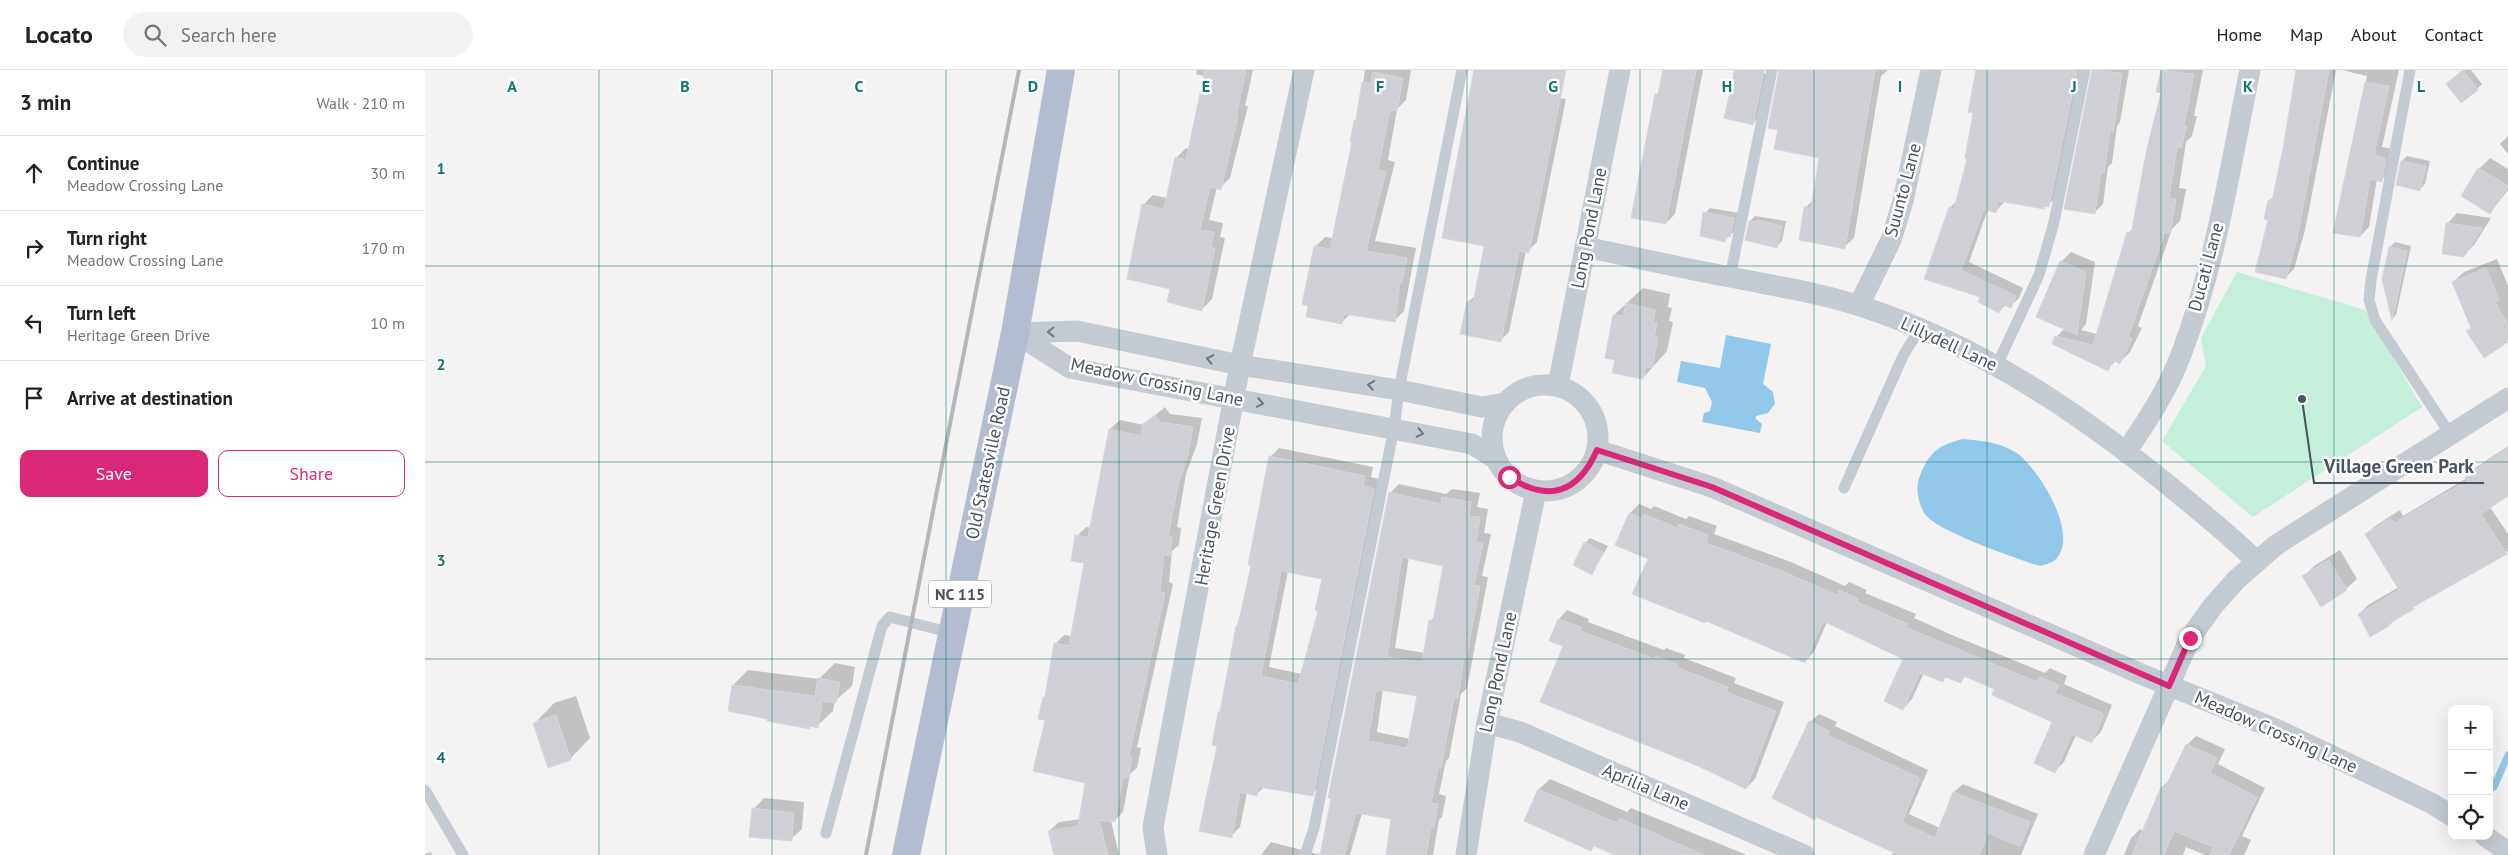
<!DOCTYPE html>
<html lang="en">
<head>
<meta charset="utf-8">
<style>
  body { margin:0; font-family:"PT Sans",sans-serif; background:#f2f2f2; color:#222 }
  .controls { position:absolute; right:15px; bottom:15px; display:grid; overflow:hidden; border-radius:10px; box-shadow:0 5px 20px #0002 }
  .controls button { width:45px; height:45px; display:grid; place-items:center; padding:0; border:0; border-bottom:1px solid #e0e0e0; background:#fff; color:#222; font:25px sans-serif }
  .stop { position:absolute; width:15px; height:15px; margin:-11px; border:4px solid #db2777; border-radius:50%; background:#fff }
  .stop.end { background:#db2777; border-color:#fff; box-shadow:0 1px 5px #0008 }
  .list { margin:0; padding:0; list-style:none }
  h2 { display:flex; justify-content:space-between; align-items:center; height:65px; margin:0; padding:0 20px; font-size:21px }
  h2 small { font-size:16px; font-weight:400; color:#767676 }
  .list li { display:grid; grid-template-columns:32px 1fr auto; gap:15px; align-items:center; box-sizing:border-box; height:75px; padding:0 20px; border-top:1px solid #e0e0e0 }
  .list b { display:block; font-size:19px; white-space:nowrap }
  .list p { margin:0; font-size:16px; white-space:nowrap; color:#767676 }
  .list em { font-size:16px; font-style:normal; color:#767676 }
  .actions { display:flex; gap:10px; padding:15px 20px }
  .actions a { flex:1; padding:11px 0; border:1px solid #db2777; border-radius:10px; text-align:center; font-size:18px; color:#db2777 }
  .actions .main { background:#db2777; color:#fff }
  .icon { flex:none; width:28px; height:28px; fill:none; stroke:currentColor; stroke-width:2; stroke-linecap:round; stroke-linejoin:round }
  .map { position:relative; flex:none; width:2083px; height:785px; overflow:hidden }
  header { display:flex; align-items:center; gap:30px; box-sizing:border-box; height:70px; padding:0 25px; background:#fff; border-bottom:1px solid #e0e0e0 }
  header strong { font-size:24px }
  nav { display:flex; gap:28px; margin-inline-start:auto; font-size:18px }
  .search { width:350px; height:45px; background:#f2f2f2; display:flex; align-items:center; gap:12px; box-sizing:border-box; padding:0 18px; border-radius:28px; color:#767676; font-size:19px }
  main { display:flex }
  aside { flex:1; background:#fff }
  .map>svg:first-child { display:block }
  .green { fill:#c3efdb }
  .water { fill:#92c9ea }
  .shadow { fill:#0003; fill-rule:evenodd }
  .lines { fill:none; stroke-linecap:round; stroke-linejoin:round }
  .stream { stroke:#92c9ea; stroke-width:7 }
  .building { fill:#cfd0d6; stroke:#d6d7dd; fill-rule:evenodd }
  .lane { stroke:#c3cad2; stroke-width:11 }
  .street { stroke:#c3cad2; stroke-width:21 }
  .primary { stroke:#b3bdcf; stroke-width:28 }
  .rail { stroke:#b4b6bc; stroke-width:4 }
  .oneway { stroke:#6e7682 }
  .route { stroke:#db2777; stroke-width:6 }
  .grid { fill:none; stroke:#0f766e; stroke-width:1; stroke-opacity:0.55 }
  .labels { text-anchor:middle; stroke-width:5; stroke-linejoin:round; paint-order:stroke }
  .shield { fill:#fff; stroke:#80868f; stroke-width:1 }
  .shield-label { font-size:16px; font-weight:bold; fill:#4a525f }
  .street-label { font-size:18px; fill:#4a525f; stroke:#fff }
  .grid-label { font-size:16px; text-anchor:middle; font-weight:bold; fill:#0f766e; stroke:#fff; stroke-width:5; stroke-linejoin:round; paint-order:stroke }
  .leader { fill:none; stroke:#4a525f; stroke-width:2 }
  .callout-dot { fill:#4a525f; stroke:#fff; stroke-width:2 }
  .callout-label { font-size:19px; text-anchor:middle; font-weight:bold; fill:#4a525f; stroke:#fff; stroke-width:5; stroke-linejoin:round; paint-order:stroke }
</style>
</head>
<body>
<header>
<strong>Locato</strong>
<div class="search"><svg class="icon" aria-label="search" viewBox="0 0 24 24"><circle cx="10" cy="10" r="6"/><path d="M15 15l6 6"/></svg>Search here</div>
<nav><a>Home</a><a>Map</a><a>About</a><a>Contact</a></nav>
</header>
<main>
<aside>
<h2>3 min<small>Walk · 210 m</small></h2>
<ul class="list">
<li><svg class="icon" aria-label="ahead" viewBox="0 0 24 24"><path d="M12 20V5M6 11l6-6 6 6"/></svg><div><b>Continue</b><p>Meadow Crossing Lane</p></div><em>30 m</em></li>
<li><svg class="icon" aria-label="right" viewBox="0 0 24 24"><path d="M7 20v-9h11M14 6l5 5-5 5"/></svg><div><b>Turn right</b><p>Meadow Crossing Lane</p></div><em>170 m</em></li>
<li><svg class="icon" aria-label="left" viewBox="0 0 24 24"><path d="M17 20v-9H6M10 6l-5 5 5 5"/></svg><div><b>Turn left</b><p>Heritage Green Drive</p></div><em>10 m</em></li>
<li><svg class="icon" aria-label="arrive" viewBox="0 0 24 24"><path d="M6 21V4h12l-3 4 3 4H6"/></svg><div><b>Arrive at destination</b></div></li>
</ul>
<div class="actions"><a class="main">Save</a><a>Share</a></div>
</aside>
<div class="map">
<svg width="2083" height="785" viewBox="0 0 2083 785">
  <rect width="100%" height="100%" fill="#f4f2f2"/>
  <path class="green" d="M1812,202L1940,240L1997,337L1828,447L1737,371L1781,296L1776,268Z"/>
  <g class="water">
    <path d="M1301,265L1346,274L1338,314L1348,322L1350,334L1343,343L1331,346V349L1337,354L1335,363L1277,352L1279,343L1285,341L1287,332L1280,318L1252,312L1256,291L1295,298Z"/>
    <path d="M1538,369C1558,371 1576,372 1593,384C1614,400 1657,467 1629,491C1626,493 1619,495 1615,496C1593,489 1511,461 1500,444C1492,432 1490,416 1496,403C1506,380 1515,375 1538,369Z"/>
  </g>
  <g class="shadow">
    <path d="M772,0H828L820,36H823L805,108L795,118L792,117L784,150L798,153L795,167L800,168L787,229L777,239L747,218L718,135L728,125L743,128L751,88L761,78L764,79L780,6L771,4Z"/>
    <path d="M940,0H986L981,30L972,39L963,90L970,92L950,171L991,178L979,241L969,251L925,244L916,253L890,177L900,167L908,168L928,71L930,50L933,47Z"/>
    <path d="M1239,0H1278L1250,144L1241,153L1232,25L1235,22Z"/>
    <path d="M1309,0H1339V3L1345,4L1337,44L1328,53L1301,47Z"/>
    <path d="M1418,0H1463L1456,6L1429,168L1419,177L1380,138L1389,129Z"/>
    <path d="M1551,0H1658L1632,127L1619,138L1580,131L1571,141L1563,139L1544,192L1598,218L1594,228L1586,236L1581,235L1574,241L1557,227L1501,208L1525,138L1532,130L1543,88L1550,42L1544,41Z"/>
    <path d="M1668,0H1704L1695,52L1692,56L1687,93L1683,97L1678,134L1669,143Z"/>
    <path d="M1740,0H1778L1769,46H1772L1767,66L1761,72L1754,118L1761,119L1755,151L1747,159L1713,256L1717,258L1705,282L1695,292L1691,290L1683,299L1631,267L1640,258L1636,192L1646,182L1670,192L1661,254L1656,260L1672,264L1703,163L1709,158Z"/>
    <path d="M1873,0H1911L1880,160L1869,199L1860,208L1845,149L1844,131L1850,125Z"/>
    <path d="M1917,0H1974L1957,77L1969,79L1965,102L1956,110L1952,109L1944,157L1935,166L1909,162L1942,6Z"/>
    <path d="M2038,0H2046L2057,14L2052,19L2022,14Z"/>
    <path d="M1055,13L1141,29L1112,172L1103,181H1101L1084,262L1075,271L1043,232L1051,225L1060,175Z"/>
    <path d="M2083,66V84L2075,74Z"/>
    <path d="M1982,86L2005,91L2000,114L1995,119L1977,91Z"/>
    <path d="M2065,88L2083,99V120L2065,143L2054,99Z"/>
    <path d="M1285,138L1314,143L1310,161L1300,170L1280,143Z"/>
    <path d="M2032,143L2066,148L2049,175L2038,186L2022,154Z"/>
    <path d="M1330,146L1361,151L1357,171L1352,176L1325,151Z"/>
    <path d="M1970,172L1986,176L1971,245L1968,248L1965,177Z"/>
    <path d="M2072,189L2083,216V271L2043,261L2047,257L2028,212L2039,202Z"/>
    <path d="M1218,218L1245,224L1243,237L1247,238L1244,251L1248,252L1242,281L1218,308L1192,289L1189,245Z"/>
    <path d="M740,337L745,344L777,348L772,374L761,404L752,457L756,458L754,475L747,481L744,512L748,514L712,677L716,678L712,698L705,704L698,742L689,751H686L694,785H630L624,761L634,752L656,749L662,712L621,649L619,627L622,625L630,574L639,565L647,566L660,492L652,466L661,457L666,458L685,359L695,350L719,355Z"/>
    <path d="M2083,376V425L2065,437L2083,464V481L1994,532L1964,555L1946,565L1934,544L1943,535L1974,517L1941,464L1950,456L1975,440L1978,446L2042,408L2050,398Z"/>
    <path d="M854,378L948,397L946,407L958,410L896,715L887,724L839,717L831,725L822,723L815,757L806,766L794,675V642L797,640L812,556L828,494L845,387ZM863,501L898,508L895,540L877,604L844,597Z"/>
    <path d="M974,414L1021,424L1027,419L1055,423L1052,437L1063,439L1059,463L1066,464L1057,506L1063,507L1042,618L1036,624L1024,688L1021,691L1014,724L1021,726L1017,747L1014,750L1008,785H962L968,748L937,743L925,785H836L846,772L896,785L965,423ZM984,487L1020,495L1010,546L1005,551L1000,583L970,578ZM958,619L993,625L985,669L952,662Z"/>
    <path d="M1214,434L1226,439L1229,436L1261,449L1264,446L1292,456L1289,464L1366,492L1420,516L1424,512L1442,520L1440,523L1491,544L1489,548L1527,565L1620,603L1625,598L1642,606L1639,614L1687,635L1676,662L1667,671L1651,665L1639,692L1630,701L1628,651L1571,618L1541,606L1535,612L1522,606L1517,611L1499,603L1487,629L1478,639L1480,589L1402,552L1389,582L1380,591L1224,488L1192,475L1205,443Z"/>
    <path d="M1165,468L1183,476L1167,503L1160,473Z"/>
    <path d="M1915,480L1932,509L1921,519L1879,506L1889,496Z"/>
    <path d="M1142,540L1164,549L1163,552L1239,580L1241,578L1260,585L1259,588L1311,608L1309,613L1359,632L1330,709L1321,718L1140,576L1134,549Z"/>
    <path d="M410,593L430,597L427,616L410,631L408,641L392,656L384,657L344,648L308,615L323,600L394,609Z"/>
    <path d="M151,626L165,668L145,689L109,654L129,633Z"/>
    <path d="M1394,644L1412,652L1410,656L1503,700L1484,744L1515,758L1529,722L1538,714L1613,744L1596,785H1467L1469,781L1385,652Z"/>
    <path d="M1771,666L1800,679L1793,694L1840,718L1817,766L1826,770L1819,785H1780L1761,777L1758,785H1699L1706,768L1715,759L1719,761L1737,717L1746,708L1762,675Z"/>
    <path d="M1125,709L1202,742L1206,738L1322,785H1194L1170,775L1166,779L1101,750L1114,719Z"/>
    <path d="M339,728L379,732L377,759L366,769L329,739Z"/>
    <path d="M6,782L7,785H0V784Z"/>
  </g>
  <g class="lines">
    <path class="stream" d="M2069,717L2083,685"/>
  </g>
  <g class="building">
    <path d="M780,0H821L811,46H813L796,120L785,117L775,160L789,162L786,177L790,178L777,241L742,232L745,219L702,209L717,134L739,139L750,87L761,90Z"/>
    <path d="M1049,0H1141L1104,183L1094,181L1076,272L1035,264L1042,232L1048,233L1059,176L1017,168Z"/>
    <path d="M1238,0H1271L1241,154L1206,148L1230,24H1233Z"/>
    <path d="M1310,0H1339L1328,55L1299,48Z"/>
    <path d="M1354,0H1450L1420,179L1374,170L1379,137L1386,138L1394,88L1349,79L1353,60L1343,58Z"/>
    <path d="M1551,0H1652L1624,137L1620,136L1619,139L1574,131L1571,143L1559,139L1536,200L1591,226L1586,238L1578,235L1574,243L1553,232L1555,227L1499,209L1524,137L1529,139L1542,89L1540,88L1548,43L1543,42Z"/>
    <path d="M1667,0L1697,3L1688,62L1685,61L1679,103L1676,102L1670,144L1639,139Z"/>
    <path d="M1736,0L1769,4L1759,56H1762L1756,78L1752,77L1744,128L1751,129L1745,163L1740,162L1703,267L1707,269L1695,294L1688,290L1683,301L1627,274L1630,266L1668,275L1702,162L1706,164L1722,78L1736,23L1731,22Z"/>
    <path d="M1871,0H1904L1872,169L1861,209L1830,202L1843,150L1839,149L1843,130L1847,131L1858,78Z"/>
    <path d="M2038,0L2053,20L2036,33L2021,14Z"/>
    <path d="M948,2L978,8L972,41L965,40L953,100L961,102L941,181L982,188L977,213H975L970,252L919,244L917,254L881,247L883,236L877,234L889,176L905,179L927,72H925L929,50H931L937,12L946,13Z"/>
    <path d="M1940,12L1964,16L1949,85L1961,88L1957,112L1945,109L1935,167L1908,163Z"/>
    <path d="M1976,91L2001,96L1995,121L1971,115Z"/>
    <path d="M2053,98L2083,116L2065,144L2036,126Z"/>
    <path d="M1278,142L1309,148L1305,167L1302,166L1300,172L1275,166Z"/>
    <path d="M1332,150L1357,156L1352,178L1320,170L1324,151L1332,152Z"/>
    <path d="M2021,153L2057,158L2039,187L2017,184Z"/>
    <path d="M1964,177L1982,181L1967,251L1957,209Z"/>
    <path d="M1635,191L1661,202L1652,265L1611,247Z"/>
    <path d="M2061,198L2074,230L2070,232L2083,254V272L2059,288L2041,261L2046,258L2027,212Z"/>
    <path d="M1201,233L1230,240L1228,252L1232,253L1229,267H1233L1227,298L1221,297L1218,309L1187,303L1190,290L1180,288L1188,245L1198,246Z"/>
    <path d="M730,345L735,352L768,357L763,384L753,415L743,466L747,467L745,486L739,485L735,522L740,523L704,686L707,687L703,708L698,707L690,752L674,750L683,785H629L623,761L653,756L660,713L608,701L620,650L613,649L618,627H620L629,573L644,576L659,493L646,491L650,465L663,467L684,359L716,366L718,354Z"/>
    <path d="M2083,377V426L2056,444L2082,484L1988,537L1989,539L1963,554L1964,556L1945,567L1933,544L1974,520L1940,464L1966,448L1969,453L2042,411L2040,407Z"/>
    <path d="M844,386L940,406L938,416L949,419L888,726L833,717L832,726L815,722L807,768L774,761L792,676L787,675L793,642H795L811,556H813L826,495H823ZM856,501L897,509L890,540L893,541L873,614L836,606Z"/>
    <path d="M964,422L1016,434L1017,427L1046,432L1044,446L1055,447L1051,472L1058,473L1049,515L1055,516L1041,589L1039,588L1033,628L1029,627L1016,698H1013L1006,733L1013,734L1009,757H1006L1001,785H961L966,749L931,743L919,785H895L906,729L903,728ZM977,487L1018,496L1008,551L1004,550L997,592L962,587ZM955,620L992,626L982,678L943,671L951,621Z"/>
    <path d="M1204,443L1217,448L1219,444L1252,458L1254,454L1283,465L1281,473L1357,501L1412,525L1414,520L1433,529L1432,532L1483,554L1481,557L1518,573L1612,612L1615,607L1634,615L1630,623L1679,644L1667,673L1647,664L1630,703L1609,693L1627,652L1567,625L1569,619L1539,606L1536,613L1520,607L1518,612L1495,603L1478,640L1459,631L1478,589L1398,551L1380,593L1281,551L1280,553L1207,524L1223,489L1190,475Z"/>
    <path d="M1159,472L1178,482L1167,505L1148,495Z"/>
    <path d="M1904,490L1922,520L1896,537L1877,506Z"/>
    <path d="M1133,549L1156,557L1155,561L1230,589L1231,586L1252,594L1251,597L1303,617L1301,622L1351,641L1321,719L1273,696L1115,632L1138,576L1124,571Z"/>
    <path d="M393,608L415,612L411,633L397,631L393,658L385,656V659L342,651V649L303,641L307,615L390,626Z"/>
    <path d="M131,645L146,690L123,698L108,653Z"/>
    <path d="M1384,651L1404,661L1402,665L1495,708L1477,752L1510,768L1528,722L1605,752L1595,776L1563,763L1554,785H1474L1391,747L1390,750L1347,728Z"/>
    <path d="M1761,674L1792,688L1785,703L1832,727L1804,785H1785L1788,777L1749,761L1739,785H1707L1736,717L1740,718Z"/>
    <path d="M1113,719L1192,753L1194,748L1279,785H1190L1169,776L1166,781L1099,751Z"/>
    <path d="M327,738L369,743L367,771L324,767Z"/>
  </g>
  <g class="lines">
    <g class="lane">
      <path d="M1985,0L1946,210L1944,230L1950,250L2025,364"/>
      <path d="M1305,207L1347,0"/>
      <path d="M1572,295L1614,205L1629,152L1660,0"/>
      <path d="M1419,418L1478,286L1495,258"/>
      <path d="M0,720L38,785"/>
      <path d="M401,763L457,556L465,547L527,563"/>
      <path d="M880,785L889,758L969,358L974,320L1037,0"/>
    </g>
    <g class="street">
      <path d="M1160,177C1208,187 1257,198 1305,207C1349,216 1392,222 1435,236C1550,273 1649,339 1742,414C1772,439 1803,463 1831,491"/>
      <path d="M1434,235L1466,170L1478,131L1506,0"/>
      <path d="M590,263L645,298L1047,374L1071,389"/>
      <path d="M590,263L652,261L815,295L974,320L1057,337L1080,333"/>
      <circle cx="1120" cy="368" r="53"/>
      <path d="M1133,316L1195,0"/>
      <path d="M1172,380L1287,417L1716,604L1853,660L2006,733L2027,746"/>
      <path d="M1701,382C1722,351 1744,318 1757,282C1791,193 1806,93 1825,0"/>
      <path d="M1062,653L1095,662L1379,785"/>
      <path d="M2060,766L2083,782"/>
      <path d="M732,785L728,757L815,295L879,0"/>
      <path d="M1041,785L1062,653L1111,421"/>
      <path d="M1669,785L1765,568L1788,536L1811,510L1851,475L2083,328"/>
    </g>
    <path class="primary" d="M481,785L590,263L636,0"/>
    <path class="rail" d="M441,785L594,0"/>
  </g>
  <defs><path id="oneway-chevron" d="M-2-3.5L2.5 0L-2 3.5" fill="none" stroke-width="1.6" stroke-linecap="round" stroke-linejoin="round" transform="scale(1.25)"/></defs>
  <g class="oneway">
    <use href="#oneway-chevron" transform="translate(626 262) rotate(179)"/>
    <use href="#oneway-chevron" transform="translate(785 289) rotate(-168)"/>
    <use href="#oneway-chevron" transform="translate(946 315) rotate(-171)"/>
    <use href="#oneway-chevron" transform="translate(835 333) rotate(10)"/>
    <use href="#oneway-chevron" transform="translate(995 363) rotate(12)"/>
  </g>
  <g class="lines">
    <path class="route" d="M1084,407C1124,433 1153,423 1172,380L1287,417L1744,616L1765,568"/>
  </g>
  <path class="grid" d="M174,0V785M347,0V785M521,0V785M694,0V785M868,0V785M1042,0V785M1215,0V785M1389,0V785M1562,0V785M1736,0V785M1909,0V785M0,196H2083M0,392H2083M0,589H2083"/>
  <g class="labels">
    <rect class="shield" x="504" y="510.5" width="62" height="27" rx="4"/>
    <g class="shield-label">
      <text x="535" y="530">NC 115</text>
    </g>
    <g class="street-label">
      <text transform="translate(1478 120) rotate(-75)" y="6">Suunto Lane</text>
      <text transform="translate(1164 158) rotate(-79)" y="6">Long Pond Lane</text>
      <text transform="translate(1781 197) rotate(-75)" y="6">Ducati Lane</text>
      <text transform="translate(1524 274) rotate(25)" y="6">Lillydell Lane</text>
      <text transform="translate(732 312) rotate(12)" y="6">Meadow Crossing Lane</text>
      <text transform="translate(563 393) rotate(-78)" y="6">Old Statesville Road</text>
      <text transform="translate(790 436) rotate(-80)" y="6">Heritage Green Drive</text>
      <text transform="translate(1073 602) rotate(-78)" y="6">Long Pond Lane</text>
      <text transform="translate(1851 662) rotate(24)" y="6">Meadow Crossing Lane</text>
      <text transform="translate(1221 717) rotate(23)" y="6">Aprilia Lane</text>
    </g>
  </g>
  <g class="grid-label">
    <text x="87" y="22">A</text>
    <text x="260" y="22">B</text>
    <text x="434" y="22">C</text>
    <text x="608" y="22">D</text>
    <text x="781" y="22">E</text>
    <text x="955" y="22">F</text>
    <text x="1128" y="22">G</text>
    <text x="1302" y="22">H</text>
    <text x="1475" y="22">I</text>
    <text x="1649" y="22">J</text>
    <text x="1823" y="22">K</text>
    <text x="1996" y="22">L</text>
    <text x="16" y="104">1</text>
    <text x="16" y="300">2</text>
    <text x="16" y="496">3</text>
    <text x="16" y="693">4</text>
  </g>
  <path class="leader" d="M1877 329L1889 413H2059"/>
  <circle class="callout-dot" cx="1877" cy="329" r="5"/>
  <g class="callout-label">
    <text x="1974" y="403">Village Green Park</text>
  </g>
</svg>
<div class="controls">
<button>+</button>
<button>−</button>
<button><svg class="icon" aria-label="locate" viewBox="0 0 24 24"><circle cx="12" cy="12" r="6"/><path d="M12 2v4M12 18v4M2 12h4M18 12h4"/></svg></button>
</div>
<div class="stop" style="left:1084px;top:407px"></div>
<div class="stop end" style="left:1765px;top:568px"></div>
</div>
</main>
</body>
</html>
